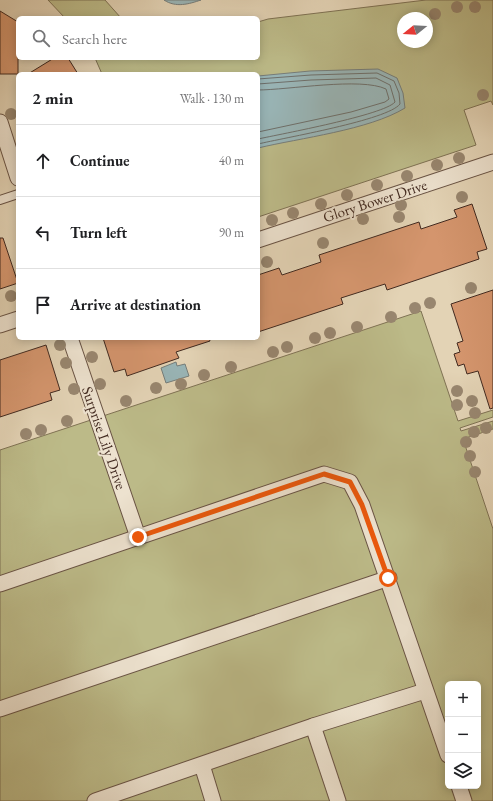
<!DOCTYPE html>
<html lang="en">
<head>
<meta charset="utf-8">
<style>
  body { margin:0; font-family:"EB Garamond",serif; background:#f2f2f2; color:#202124 }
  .controls { position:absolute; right:12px; bottom:12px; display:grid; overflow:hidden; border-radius:6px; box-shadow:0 2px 10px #0003 }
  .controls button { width:36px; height:36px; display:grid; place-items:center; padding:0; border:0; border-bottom:1px solid #e0e0e0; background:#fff; color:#202124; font:20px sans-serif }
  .compass { position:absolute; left:397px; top:12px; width:36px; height:36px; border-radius:50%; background:#fff; box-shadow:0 2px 10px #0003; rotate:252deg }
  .stop { position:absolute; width:12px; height:12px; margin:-9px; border:3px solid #ea580c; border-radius:50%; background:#fff }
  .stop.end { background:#ea580c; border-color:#fff; box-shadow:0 1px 4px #0008 }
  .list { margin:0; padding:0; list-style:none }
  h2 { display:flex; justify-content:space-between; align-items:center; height:52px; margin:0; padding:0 16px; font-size:17px }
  h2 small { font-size:13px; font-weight:400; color:#757577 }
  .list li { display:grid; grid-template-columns:26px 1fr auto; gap:12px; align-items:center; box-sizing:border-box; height:72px; padding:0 16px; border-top:1px solid #e0e0e0 }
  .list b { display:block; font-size:15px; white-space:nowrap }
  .list em { font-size:13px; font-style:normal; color:#757577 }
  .icon { flex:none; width:22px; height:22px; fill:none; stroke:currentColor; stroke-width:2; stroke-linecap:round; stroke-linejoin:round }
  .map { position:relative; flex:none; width:493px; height:801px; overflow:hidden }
  .search { position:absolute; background:#fff; box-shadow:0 2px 10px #0003; left:16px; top:16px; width:244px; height:44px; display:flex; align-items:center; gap:10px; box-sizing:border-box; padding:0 14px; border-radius:6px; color:#757577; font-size:15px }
  .panel { position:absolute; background:#fff; box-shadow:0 2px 10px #0003; left:16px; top:72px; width:244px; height:268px; border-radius:6px }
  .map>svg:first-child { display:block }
  .green { fill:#bcba88; stroke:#7f7254; fill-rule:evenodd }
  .water { fill:#99b6b8; stroke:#767e7b }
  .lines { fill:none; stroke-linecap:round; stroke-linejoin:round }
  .shore { stroke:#6e706c; stroke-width:1 }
  .building { fill:#d4956d; stroke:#422a20 }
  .lane-casing { stroke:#6a5445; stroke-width:10 }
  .street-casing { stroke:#6a5445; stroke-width:17 }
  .lane { stroke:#ede2cf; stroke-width:8 }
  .street { stroke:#ede2cf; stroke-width:15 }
  .tree { fill:#98866f }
  .route { stroke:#ea580c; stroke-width:5 }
  .labels { text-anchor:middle; stroke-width:4; stroke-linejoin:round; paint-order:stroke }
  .street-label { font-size:15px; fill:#422a20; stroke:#ede2cf }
</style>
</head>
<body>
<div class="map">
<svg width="493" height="801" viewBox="0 0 493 801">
  <rect width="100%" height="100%" fill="#e3d3b5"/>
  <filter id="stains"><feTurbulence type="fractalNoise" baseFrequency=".005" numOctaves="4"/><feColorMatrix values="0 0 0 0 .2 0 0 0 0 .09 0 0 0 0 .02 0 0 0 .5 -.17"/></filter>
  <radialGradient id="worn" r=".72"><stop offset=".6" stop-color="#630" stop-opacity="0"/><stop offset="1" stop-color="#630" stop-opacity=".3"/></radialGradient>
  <g class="green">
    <path d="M48,0H105L121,18H65Z"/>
    <path d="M426,0H493V105L491,101L464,110L476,145L258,217V74H102L95,58H258V22L268,19ZM403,18H427V42H403Z"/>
    <path d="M421,311L458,421L493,410V417L460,428L461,431L493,421V429L463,439L493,529V801H0V450ZM448,684H478V786H448Z"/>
  </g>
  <g class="water">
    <path d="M164,0H201C189,4 176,8 164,0Z"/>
    <path d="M378,69L397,78L403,93L405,108C369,130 300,138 258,148V76L310,71Z"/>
    <path d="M176,362L177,366L185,364L189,376L166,383L161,368Z"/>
  </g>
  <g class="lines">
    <g class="shore">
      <path d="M258,79L311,75L377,73L394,81L399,93L400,104C388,120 283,138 258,144"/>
      <path d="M258,84L311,80L376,78L390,85L395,102C384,115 281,134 258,139"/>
      <path d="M258,90C288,90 361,77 386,89L389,99L385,102L351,112L258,132"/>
    </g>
  </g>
  <g class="building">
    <path d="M0,11L18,22V74H0Z"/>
    <path d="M54,58H68L78,74H28Z"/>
    <path d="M472,204L487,249L477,252L479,259L387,290L385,284L341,298L343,304L258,332V275L279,268L282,275L321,262L319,255L419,222L421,229L457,217L454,210Z"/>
    <path d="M0,238H3L18,283L0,289Z"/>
    <path d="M493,290V408L490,409L478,371L467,374L464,364L458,366L454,354L460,352L457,343L463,341L451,304Z"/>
    <path d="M103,338H209L210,341L176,352L179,358L127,376L125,369L114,372Z"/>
    <path d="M46,345L60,390L50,393L52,400L0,417V360Z"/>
  </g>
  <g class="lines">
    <defs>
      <path id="lane" d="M0,200L18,194"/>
      <g id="street">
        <path d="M0,122L18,178"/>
        <path d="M258,240L493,162"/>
        <path d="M0,325L18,319"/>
        <path d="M70,338L138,537"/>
        <path d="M0,584L324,474L350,482L362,505L448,755"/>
        <path d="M0,709L389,578"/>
        <path d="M313,726L338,801"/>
        <path d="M202,765L213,801"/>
        <path d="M459,786L464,801"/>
        <path d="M95,801L313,726L425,691"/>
      </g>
    </defs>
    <use href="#lane" class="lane-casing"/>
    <use href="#street" class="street-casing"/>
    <use href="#lane" class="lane"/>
    <use href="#street" class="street"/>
  </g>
  <g class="tree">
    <circle cx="457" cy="7" r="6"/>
    <circle cx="475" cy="7" r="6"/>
    <circle cx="435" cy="14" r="6"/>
    <circle cx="483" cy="95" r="6"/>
    <circle cx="11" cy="114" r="6"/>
    <circle cx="459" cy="158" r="6"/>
    <circle cx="437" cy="165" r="6"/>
    <circle cx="407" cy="176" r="6"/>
    <circle cx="377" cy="185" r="6"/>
    <circle cx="347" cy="195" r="6"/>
    <circle cx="462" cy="197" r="6"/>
    <circle cx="321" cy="204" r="6"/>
    <circle cx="401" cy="205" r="6"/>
    <circle cx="293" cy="213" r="6"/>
    <circle cx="399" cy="217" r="6"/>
    <circle cx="363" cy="219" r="6"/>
    <circle cx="272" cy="220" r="6"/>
    <circle cx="323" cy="243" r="6"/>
    <circle cx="267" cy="262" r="6"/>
    <circle cx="471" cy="288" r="6"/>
    <circle cx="11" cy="296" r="6"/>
    <circle cx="430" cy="303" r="6"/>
    <circle cx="415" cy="308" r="6"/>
    <circle cx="391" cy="317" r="6"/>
    <circle cx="357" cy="327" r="6"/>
    <circle cx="330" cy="333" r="6"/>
    <circle cx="315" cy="338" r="6"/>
    <circle cx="60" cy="345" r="6"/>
    <circle cx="287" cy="347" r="6"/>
    <circle cx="273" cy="352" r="6"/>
    <circle cx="92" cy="357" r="6"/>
    <circle cx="66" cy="363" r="6"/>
    <circle cx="231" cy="367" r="6"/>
    <circle cx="204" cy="375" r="6"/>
    <circle cx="100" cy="384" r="6"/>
    <circle cx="181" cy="384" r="6"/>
    <circle cx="156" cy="388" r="6"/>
    <circle cx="74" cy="389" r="6"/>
    <circle cx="457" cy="391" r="6"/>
    <circle cx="126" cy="401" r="6"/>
    <circle cx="472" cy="401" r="6"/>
    <circle cx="457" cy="405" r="6"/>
    <circle cx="475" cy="413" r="6"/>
    <circle cx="67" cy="421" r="6"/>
    <circle cx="486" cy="428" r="6"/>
    <circle cx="41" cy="430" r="6"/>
    <circle cx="474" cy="432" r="6"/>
    <circle cx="26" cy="434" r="6"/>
    <circle cx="466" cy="442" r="6"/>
    <circle cx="470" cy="456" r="6"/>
    <circle cx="475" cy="472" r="6"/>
  </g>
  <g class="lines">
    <path class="route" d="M138,537L324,474L350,482L362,505L388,578"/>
  </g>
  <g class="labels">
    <g class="street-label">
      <text transform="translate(375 201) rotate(-18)" y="5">Glory Bower Drive</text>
      <text transform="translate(104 438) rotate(71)" y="5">Surprise Lily Drive</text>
    </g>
  </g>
  <rect width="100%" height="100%" filter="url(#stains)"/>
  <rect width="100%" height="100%" fill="url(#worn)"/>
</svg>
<div class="controls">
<button>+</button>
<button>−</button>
<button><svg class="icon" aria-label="layers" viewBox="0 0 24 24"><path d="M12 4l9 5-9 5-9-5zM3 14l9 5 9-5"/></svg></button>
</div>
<svg class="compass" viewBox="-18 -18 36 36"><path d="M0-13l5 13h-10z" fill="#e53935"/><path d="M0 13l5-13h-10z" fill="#757577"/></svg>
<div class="stop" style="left:388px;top:578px"></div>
<div class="stop end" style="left:138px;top:537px"></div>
<div class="search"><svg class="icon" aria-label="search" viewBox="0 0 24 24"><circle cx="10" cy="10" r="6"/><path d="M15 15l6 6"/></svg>Search here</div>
<section class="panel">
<h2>2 min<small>Walk · 130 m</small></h2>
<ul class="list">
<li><svg class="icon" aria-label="ahead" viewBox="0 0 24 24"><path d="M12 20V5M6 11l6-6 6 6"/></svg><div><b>Continue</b></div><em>40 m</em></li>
<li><svg class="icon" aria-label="left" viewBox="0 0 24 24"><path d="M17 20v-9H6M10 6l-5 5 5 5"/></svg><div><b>Turn left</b></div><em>90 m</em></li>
<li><svg class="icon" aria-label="arrive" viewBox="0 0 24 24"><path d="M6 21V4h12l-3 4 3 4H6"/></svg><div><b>Arrive at destination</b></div></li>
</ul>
</section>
</div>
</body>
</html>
